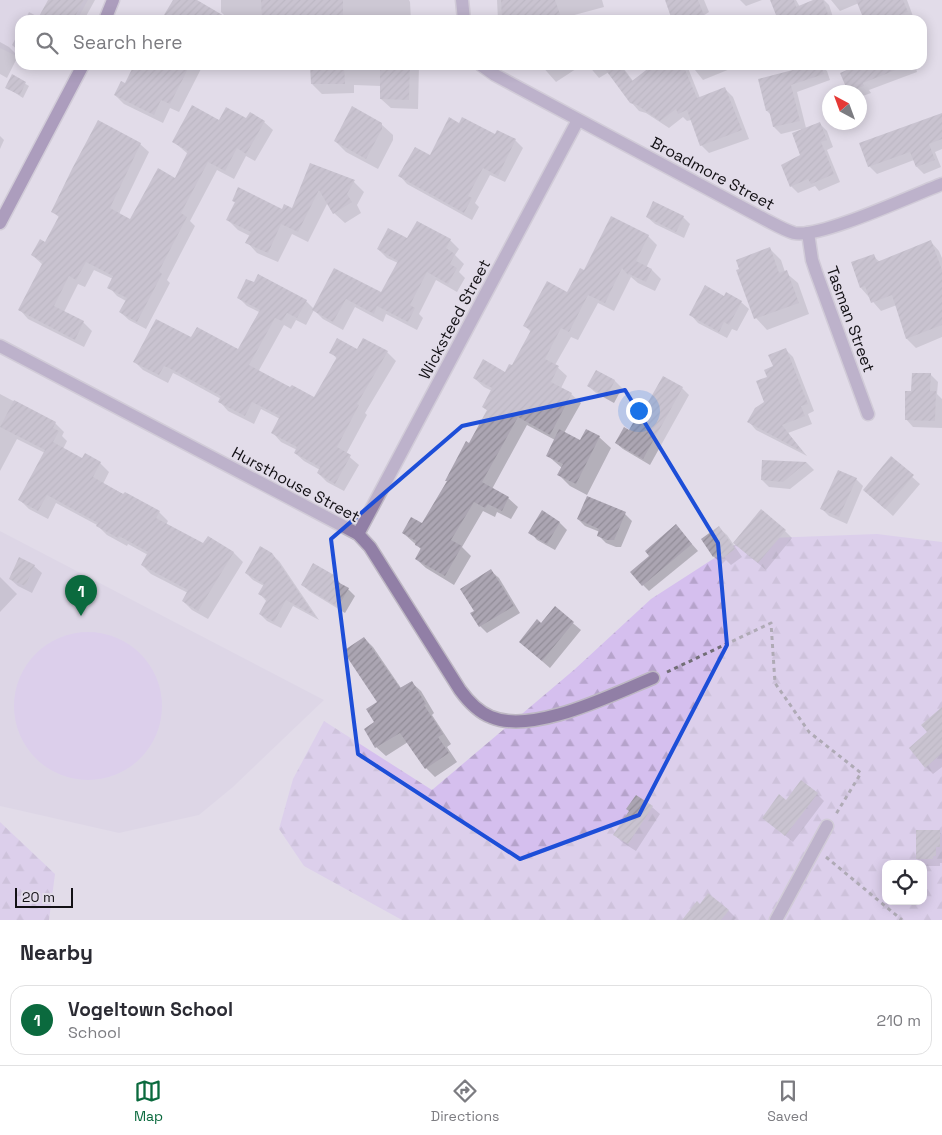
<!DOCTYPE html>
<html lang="en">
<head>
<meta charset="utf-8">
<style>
  body { margin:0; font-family:"Space Grotesk",sans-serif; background:#f7f7f7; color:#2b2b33 }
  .controls { position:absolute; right:15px; bottom:15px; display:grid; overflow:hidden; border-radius:10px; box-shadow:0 2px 12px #0003 }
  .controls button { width:45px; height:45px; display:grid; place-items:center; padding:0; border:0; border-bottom:1px solid #e1e1e2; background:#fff; color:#2b2b33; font:25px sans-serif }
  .compass { position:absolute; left:822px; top:85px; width:45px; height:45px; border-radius:50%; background:#fff; box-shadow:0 2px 12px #0003; rotate:319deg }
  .scale { position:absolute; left:15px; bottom:12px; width:58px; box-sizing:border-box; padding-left:5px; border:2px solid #131115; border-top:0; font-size:14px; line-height:18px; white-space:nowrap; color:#131115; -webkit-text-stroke:4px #e2dce9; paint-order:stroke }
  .you { position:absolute; left:638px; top:410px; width:18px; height:18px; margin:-12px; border:4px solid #fff; border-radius:50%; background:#1a73e8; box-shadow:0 0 0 8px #1a73e833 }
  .badge { display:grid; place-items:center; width:32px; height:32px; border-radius:50%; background:#0b6a3e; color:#fff; font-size:16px; font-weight:700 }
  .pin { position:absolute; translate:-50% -41px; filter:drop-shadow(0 1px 2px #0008) }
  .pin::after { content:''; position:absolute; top:26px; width:18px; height:15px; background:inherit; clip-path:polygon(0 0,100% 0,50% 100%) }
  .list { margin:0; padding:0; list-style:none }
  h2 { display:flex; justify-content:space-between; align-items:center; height:65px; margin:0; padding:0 20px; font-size:21px }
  h2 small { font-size:16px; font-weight:400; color:#7c7c81 }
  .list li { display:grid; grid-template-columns:32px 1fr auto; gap:15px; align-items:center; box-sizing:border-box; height:70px; margin:0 10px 10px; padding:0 10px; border:1px solid #e1e1e2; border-radius:15px }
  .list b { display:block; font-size:19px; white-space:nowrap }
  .list p { margin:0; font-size:16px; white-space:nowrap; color:#7c7c81 }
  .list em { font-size:16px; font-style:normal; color:#7c7c81 }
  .icon { flex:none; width:28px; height:28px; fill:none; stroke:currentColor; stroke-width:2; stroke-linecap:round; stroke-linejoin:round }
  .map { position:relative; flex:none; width:942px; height:920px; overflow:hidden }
  .search { position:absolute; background:#fff; box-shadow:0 2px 12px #0003; left:15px; right:15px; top:15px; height:55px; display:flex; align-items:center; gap:12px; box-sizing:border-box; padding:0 18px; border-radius:15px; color:#7c7c81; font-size:19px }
  .sheet { height:145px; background:#fff }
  nav { display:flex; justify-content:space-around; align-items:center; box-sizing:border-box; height:70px; border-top:1px solid #e1e1e2; background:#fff; font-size:14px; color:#7c7c81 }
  nav a { display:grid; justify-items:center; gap:2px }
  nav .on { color:#0b6a3e }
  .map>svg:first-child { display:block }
  .built { fill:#d8cfe3 }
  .forest { fill:url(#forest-firs); fill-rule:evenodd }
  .park { fill:#d5bfee }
  .shadow { fill:#0003 }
  .building { fill:url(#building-hatch) }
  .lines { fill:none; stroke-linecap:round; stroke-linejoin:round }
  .minor-casing { stroke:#bdb7c3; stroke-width:15 }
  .secondary-casing { stroke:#bdb7c3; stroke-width:15 }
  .path { stroke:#726e76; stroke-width:3; stroke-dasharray:4 4; stroke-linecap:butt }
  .minor { stroke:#917fa6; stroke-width:12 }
  .secondary { stroke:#6c5188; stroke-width:12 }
  .marked { fill:none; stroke:#1d4ed8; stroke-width:4; stroke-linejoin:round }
  .labels { text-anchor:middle; stroke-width:4; stroke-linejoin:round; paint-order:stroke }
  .street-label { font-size:16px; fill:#131115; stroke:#e2dce9 }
</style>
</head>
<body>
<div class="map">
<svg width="942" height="920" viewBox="0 0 942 920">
  <defs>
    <pattern id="forest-firs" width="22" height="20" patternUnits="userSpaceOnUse" patternTransform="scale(1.25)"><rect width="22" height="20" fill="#d5bfee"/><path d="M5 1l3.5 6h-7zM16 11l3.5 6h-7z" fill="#b6a3cb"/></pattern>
    <pattern id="building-hatch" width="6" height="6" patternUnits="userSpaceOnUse" patternTransform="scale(1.25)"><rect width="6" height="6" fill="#aba5b2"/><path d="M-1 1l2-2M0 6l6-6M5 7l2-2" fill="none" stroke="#928d98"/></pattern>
  </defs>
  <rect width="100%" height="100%" fill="#e2dce9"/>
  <g class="built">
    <path d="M0,0H88L77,20H20V58L0,48Z"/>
    <path d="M0,531L324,700L233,787L199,815L119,833L0,806Z"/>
  </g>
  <g class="forest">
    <path d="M877,534L942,542V920H402L304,866L279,829L293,779L324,721L432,790L575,669L651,599L744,539ZM886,864H923V901H886Z"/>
    <path d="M0,822L55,874L49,920H0Z"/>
  </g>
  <circle class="park" cx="88" cy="706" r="74"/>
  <g class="shadow">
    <path d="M49,0H95L84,20H25L29,12L40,18Z"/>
    <path d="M221,0H409L410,2L411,20H376V15L352,16V20H229L221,12Z"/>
    <path d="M497,0H602L604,7L567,17L568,20H498Z"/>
    <path d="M666,0H704L709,12L697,20H675Z"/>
    <path d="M740,0H762L746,6Z"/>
    <path d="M780,0H796L800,7L817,0H824L829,5L834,20H779Z"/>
    <path d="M831,0H907L914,19L865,20L859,3L840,11Z"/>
    <path d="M20,30V52L12,45Z"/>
    <path d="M0,42L9,47L18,56L7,78L0,74Z"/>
    <path d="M51,65H60L58,69Z"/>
    <path d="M136,65H203L179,112L170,108L163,123L124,104L115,95L125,85Z"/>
    <path d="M312,65H419L418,109L391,108L381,99V86L354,85V93L322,94L312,84Z"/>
    <path d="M541,65H582L556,82Z"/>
    <path d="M588,65H621L633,81L667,65H685L688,68L700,98L725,89L733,97L749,139L709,153L701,145L691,120L687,121L683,117L669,128L646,113L639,111L631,102L609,72L599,78Z"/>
    <path d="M691,65H729L730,69L703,80Z"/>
    <path d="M817,65H821L827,71L830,80L797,92L806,128L819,123L827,131L833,147L827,150L840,182L819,191L815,186L798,193L791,186L802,155L801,129L781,134L774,127L771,115L767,111L760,80Z"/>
    <path d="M861,65H915L917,72L869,90L871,93L860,97V92H849L841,73Z"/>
    <path d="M12,76L29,86L23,98L6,87Z"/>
    <path d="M942,114V149L935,152L941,167L924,174L917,167L914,160L877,174L869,166Z"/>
    <path d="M246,120L264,122L273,130L255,161L246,156L234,179L217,170L190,221L195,226L167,280L170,283L146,329L129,320L120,312L126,301L117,296L109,287L113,279L94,270L85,287L78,284L64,312L83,322L92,331L84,347L28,319L20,310L43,265L32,255L46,243L60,218L53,212L140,144L149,152L119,214L131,220L175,179L188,154L174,142L219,121Z"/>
    <path d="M381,124L393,135V140L378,169L346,152L335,141Z"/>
    <path d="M497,131L515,140L523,148L505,182L490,175L475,203L479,207L472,220L407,184L400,176L430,157L495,135Z"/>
    <path d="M0,136L4,140L0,149Z"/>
    <path d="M311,165L354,182L364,192L357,205L361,213L345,223L334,213L328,202L308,242L292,234L278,262L257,253L247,242L250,236L238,230L228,220L236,203L233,201L283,210H293Z"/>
    <path d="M647,217H683L690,224L684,238L655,224Z"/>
    <path d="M648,236L657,245L646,268L652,270L661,279L655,291L638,283L631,277L614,311L598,303L578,340L571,337L555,365L567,376L561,388L571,394L581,403L564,433L581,442L586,431L599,437L611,448L587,495L570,486L559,475L562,468L547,455L555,440L527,425L492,489L508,498L518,507L511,519L497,512L495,517L483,511L462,547L471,556L454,585L426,568L416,559L422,550L403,533L423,525L488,411L483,407L492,391L484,387L474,378L506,373L513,367L531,332L525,326L568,294L585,271Z"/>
    <path d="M408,240H450L459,249L455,255L464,264L459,272L465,278L457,292L436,280L419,314L423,318L417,330L386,314L383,322L355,307L343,330L323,319L314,310L306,325L296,320L291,329L284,325L258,372L314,399L337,359L331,352L358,350L387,352L396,361L365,413L367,415L346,454L359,465L344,491L327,482L318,473L320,470L304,461L295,453L297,450L281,442L273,433L280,419L261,409L254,424L228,411L220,402L221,399L179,376L173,373L168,383L143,370L134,361L191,339L238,351L259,312L247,306L238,297L306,301L314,309L335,270L382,294L398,263L387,258L378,249Z"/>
    <path d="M931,242L939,251L942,258V337L916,348L907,339L897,305L881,311L861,288L873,256L880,262Z"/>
    <path d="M770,249L781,260L785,272L798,283L809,314L767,330L756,318L740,269Z"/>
    <path d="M725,297L741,302L749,309L737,331L732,329L727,338L698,323L691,315Z"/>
    <path d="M786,350L793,357L814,411L808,414L812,424L788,433L807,456L756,430L749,422L766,403L768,378Z"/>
    <path d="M596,371L615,381L622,388L614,403L596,393L588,386Z"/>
    <path d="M930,374L938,382L937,394L942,399V428L913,427L906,419Z"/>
    <path d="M682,388L689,395L650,465L623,449L616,443L629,431L647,406Z"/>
    <path d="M0,394L55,423L64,432L62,436L67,441L63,449L83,460L100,463L109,472L103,484L159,512L168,521L166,525L204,545L208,537L234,553L243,562L208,619L192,610L183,601L188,593L151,574L142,565L148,555L128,544L127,546L107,535L97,525L56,503L48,519L29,509L20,500L45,453L17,439L0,471Z"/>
    <path d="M891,458L920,484L893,516L872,497Z"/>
    <path d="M763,461L807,463L814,470L790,489L769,487L762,480Z"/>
    <path d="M856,479L863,486L847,524L829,516L822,509Z"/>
    <path d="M543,512L560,523L567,530L555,550L537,540L530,532Z"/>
    <path d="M625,514L632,521L621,547H616L606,543L598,535L600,532L585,526L578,519Z"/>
    <path d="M676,526L698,551L649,591L643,585L651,557Z"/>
    <path d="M719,528L727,535L742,557L731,565L726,560L722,564L714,557L703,539Z"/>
    <path d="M785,531L792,538L766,570L742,550Z"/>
    <path d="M271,554L279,561L319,620L293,606L281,628L267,621L260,614L267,602L260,594L264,586L253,580L246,573Z"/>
    <path d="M314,565L334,576L340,583L339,584L348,589L355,596L345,613L309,591L303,585Z"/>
    <path d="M34,566L42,573L32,593L18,586L10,579Z"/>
    <path d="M491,571L499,578L520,613L487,633L480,626L475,612Z"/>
    <path d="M0,577L17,594L0,612Z"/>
    <path d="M555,608L581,630L550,668L520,642L541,624Z"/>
    <path d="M364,638L373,647L401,688L411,682L421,691L434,713L432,715L451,744L447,747L457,762L435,777L426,768L408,742L386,756L376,747V723L379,702Z"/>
    <path d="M942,720V767L933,774L926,767Z"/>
    <path d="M817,794L824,801L793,842L764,818L786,801Z"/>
    <path d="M636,797L652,807L660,814L636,851L622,842L615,835L630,811Z"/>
    <path d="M939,832L942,834V863H940V866H925L917,859Z"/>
    <path d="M708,895L729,911L736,918L734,920H688Z"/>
  </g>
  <g class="building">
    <path d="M48,0H84L73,20H37Z"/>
    <path d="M173,0H197L231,20H161Z"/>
    <path d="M261,0H343V20H323V16H292V20H262Z"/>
    <path d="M501,0H555L562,20H502Z"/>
    <path d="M665,0H698L706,20H672Z"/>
    <path d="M770,0H794L796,7L813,0H823L830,20H766L776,15Z"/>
    <path d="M856,0H903L908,12L886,20H864Z"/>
    <path d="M134,65H190L170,104L161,100L154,115L114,95L121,81L125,83Z"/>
    <path d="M310,65H344L345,84H311Z"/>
    <path d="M380,65H410L409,100L380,99Z"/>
    <path d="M602,65H620L632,81L650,67L651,70L663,65H683L697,98L725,87L742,130L700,146L687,110L678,114L676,109L660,121L637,105L630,103Z"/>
    <path d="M812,65H821L824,74L791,85L800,121L773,127L769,110L766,111L758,79Z"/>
    <path d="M858,65H906V66L863,83L864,86L848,92L840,73Z"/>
    <path d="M12,74L26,82L20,95L5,88Z"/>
    <path d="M192,105L219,120L226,107L246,118L250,112L265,121L246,154L237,148L225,171L208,162L181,213L187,217L159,271L162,274L137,322L119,312L127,298L107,288L113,276L86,262L76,280L69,276L54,306L84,321L75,340L18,310L43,262L31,255L40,239L45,242L59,216L51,212L72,169L98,120L141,143L110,208L130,219L158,168L175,178L188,151L172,142Z"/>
    <path d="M352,106L382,123V129L366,159L334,141Z"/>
    <path d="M942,113V139L929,144L935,160L916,167L910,152L868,167L859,143Z"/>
    <path d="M449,117L459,123L462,117L495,134L497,130L516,139L498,176L483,168L468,196L472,198L464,213L398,176L415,147L430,155Z"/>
    <path d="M820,122L827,140L821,142L834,174L811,184L808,179L790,187L781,165L800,155L792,133Z"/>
    <path d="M310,163L355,180L347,194L352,202L333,214L319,190L298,232L281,224L268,253L245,243L251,232L226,220L235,202L232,201L238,187L282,209L284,204L292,208Z"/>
    <path d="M653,201L684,216L676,232L646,217Z"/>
    <path d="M611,216L649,235L636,261L652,269L646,282L629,274L628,275L622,268L605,303L588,295L569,332L561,328L545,359L559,366L551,382L572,393L550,435L518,417L482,482L509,497L502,511L488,504L485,508L474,502L451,540L462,546L445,576L415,559L421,548L415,545L416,541L402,533L411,517L422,523L447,481H445L466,441L469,443L487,410L482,407L492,388L473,378L483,359L505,372L509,364L512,365L531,330L523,326L547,281L567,292L580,268L584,270Z"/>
    <path d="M417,221L451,239L446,248L455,254L450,264L457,268L448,284L427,272L410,305L415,308L408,322L377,306L374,314L346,299L333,322L312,310L334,268L381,292L398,261L377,249L388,228L407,238Z"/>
    <path d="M931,240L942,270V325L906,339L892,295L871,303L865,286L860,288L851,262L874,254L877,262Z"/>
    <path d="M770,247L779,273L787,270L799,303L754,319L736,270L739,269L736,260Z"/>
    <path d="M258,274L307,300L297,318L287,313L282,321L275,318L249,365L290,387L292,385L314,397L337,357L329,353L337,338L357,349L363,338L388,351L357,404L359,405L337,447L351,455L335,484L317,473L320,467L294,453L297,447L271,433L280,416L252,402L245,416L218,402L221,396L169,368L164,366L159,375L133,362L156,319L191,337L197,327L238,349L260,310L237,298L246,279L254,282Z"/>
    <path d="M705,285L724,296L726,292L742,301L729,325L724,322L719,332L689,315Z"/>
    <path d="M786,348L808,404L801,406L805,416L782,425L803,452L747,422L755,408L764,402L756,381L767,377L764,370L773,366L768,355Z"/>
    <path d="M596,370L615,380L607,397L587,386Z"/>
    <path d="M912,373H931L930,391H936L935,421L905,420V391H911Z"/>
    <path d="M663,376L683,387L643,459L615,443L624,427L629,430L644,403L647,404Z"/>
    <path d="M14,400L56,422L53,428L59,431L53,442L82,458L85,453L101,462L93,477L123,494L125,492L160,511L156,518L203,543L208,536L234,552L198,611L182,601L188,590L141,565L148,552L119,536L118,538L96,526L98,523L47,495L38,511L18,500L45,450L0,427Z"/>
    <path d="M559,429L580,440L586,429L600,436L576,484L557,475L563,464L546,456Z"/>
    <path d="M891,456L914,475L885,509L863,490Z"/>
    <path d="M762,460L807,462L783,482L761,480Z"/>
    <path d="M838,470L857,478L839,517L820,509Z"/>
    <path d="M587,496L626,512L614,540H607L597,536L599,529L577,519Z"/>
    <path d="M761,509L786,530L758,563L733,543Z"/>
    <path d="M542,510L560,522L547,544L528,533Z"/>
    <path d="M676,524L692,544L642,586L630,572L649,556L645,551Z"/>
    <path d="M719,526L735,549L723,558L719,553L713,557L701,539Z"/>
    <path d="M260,546L272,553L315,616L286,600L274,622L259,614L267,599L258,594L264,584L245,573Z"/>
    <path d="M19,557L35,565L25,586L9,579Z"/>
    <path d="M313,563L334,575L332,579L349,588L338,607L301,585Z"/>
    <path d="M491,569L514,606L479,627L470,613L474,611L460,589Z"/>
    <path d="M555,606L574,622L542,661L519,642L537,619L541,623Z"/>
    <path d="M364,637L400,688L412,681L426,704L424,705L443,734L438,737L449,753L425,769L400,733L375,748L364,729L374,722L366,709L377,702L343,651Z"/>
    <path d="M942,707V753L925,768L909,748L927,732L921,725Z"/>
    <path d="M801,780L818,793L785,836L762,818L779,794L786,800Z"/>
    <path d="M636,795L653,806L628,844L613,835L629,811L626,809Z"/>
    <path d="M916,830H940V847H936V856H933V859H916Z"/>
    <path d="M708,893L729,910L721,920H682L697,901L700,904Z"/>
  </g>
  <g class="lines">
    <defs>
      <g id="minor">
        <path d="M462,0L464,20"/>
        <path d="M481,65L495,75L766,220C774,224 784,230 794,233C819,239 913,195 942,184"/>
        <path d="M808,233L812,260L816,272L868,414"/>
        <path d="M0,346L358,534L370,547L460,690C468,701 478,712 491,717C533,735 613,694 653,678"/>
        <path d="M358,534L578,120"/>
        <path d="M776,920L827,826"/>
      </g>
      <g id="secondary">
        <path d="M105,20L113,0"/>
        <path d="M0,223L83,65"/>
      </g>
    </defs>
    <use href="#minor" class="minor-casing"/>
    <use href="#secondary" class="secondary-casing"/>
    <g class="path">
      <path d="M667,672L771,623L775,683L809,732L861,773L836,814"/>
      <path d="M826,857L902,920"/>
    </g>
    <use href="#minor" class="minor"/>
    <use href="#secondary" class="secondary"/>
  </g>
  <path d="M0 0H942V920H0ZM625,390L718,543L727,645L639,815L520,859L358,754L331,539L462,426Z" fill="#e2dce9" fill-opacity=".55" fill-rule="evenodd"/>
  <path class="marked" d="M625,390L718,543L727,645L639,815L520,859L358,754L331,539L462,426Z"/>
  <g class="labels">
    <g class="street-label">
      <text transform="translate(713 173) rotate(28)" y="6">Broadmore Street</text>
      <text transform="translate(454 319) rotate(-62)" y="6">Wicksteed Street</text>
      <text transform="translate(851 319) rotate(70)" y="6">Tasman Street</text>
      <text transform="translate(296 484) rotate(28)" y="6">Hursthouse Street</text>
    </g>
  </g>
</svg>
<div class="controls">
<button><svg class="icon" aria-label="locate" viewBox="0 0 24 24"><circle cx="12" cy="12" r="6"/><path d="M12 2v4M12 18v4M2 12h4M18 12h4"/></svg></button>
</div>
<svg class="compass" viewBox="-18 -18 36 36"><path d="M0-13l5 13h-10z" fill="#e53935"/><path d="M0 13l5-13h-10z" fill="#7c7c81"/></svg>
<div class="scale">20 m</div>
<div class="you"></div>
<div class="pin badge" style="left:81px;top:616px">1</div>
<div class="search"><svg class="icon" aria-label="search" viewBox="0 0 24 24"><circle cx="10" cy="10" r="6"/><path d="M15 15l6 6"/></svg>Search here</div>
</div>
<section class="sheet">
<h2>Nearby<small></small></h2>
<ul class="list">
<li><span class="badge">1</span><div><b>Vogeltown School</b><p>School</p></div><em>210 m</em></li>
</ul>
</section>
<nav>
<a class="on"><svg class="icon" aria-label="map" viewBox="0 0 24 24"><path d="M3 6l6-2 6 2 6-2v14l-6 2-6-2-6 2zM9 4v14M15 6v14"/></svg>Map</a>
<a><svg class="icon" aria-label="directions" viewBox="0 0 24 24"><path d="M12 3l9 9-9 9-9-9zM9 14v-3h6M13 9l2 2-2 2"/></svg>Directions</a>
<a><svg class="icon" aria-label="saved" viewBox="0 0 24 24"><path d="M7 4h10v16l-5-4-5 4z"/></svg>Saved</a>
</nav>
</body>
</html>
